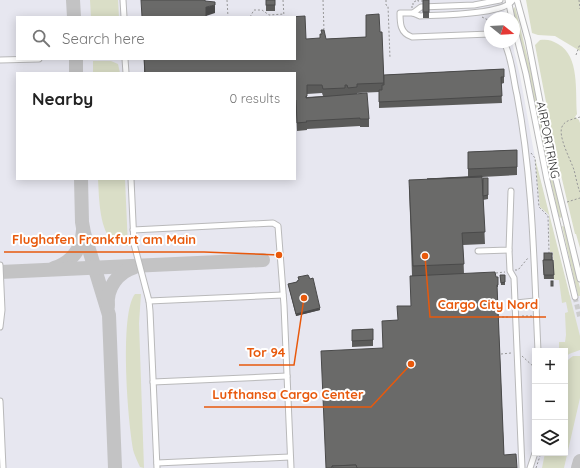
<!DOCTYPE html>
<html lang="en">
<head>
<meta charset="utf-8">
<style>
  body { margin:0; font-family:Quicksand,sans-serif; background:#f2f2f2; color:#222 }
  .controls { position:absolute; right:12px; bottom:12px; display:grid; overflow:hidden; border-radius:0px; box-shadow:0 2px 10px #0003 }
  .controls button { width:36px; height:36px; display:grid; place-items:center; padding:0; border:0; border-bottom:1px solid #e0e0e0; background:#fff; color:#222; font:20px sans-serif }
  .compass { position:absolute; left:484px; top:12px; width:36px; height:36px; border-radius:50%; background:#fff; box-shadow:0 2px 10px #0003; rotate:108deg }
  .list { margin:0; padding:0; list-style:none }
  h2 { display:flex; justify-content:space-between; align-items:center; height:52px; margin:0; padding:0 16px; font-size:17px }
  h2 small { font-size:13px; font-weight:400; color:#767676 }
  .icon { flex:none; width:22px; height:22px; fill:none; stroke:currentColor; stroke-width:2; stroke-linecap:round; stroke-linejoin:round }
  .map { position:relative; flex:none; width:580px; height:468px; overflow:hidden }
  .search { position:absolute; background:#fff; box-shadow:0 2px 10px #0003; left:16px; top:16px; width:280px; height:44px; display:flex; align-items:center; gap:10px; box-sizing:border-box; padding:0 14px; border-radius:0px; color:#767676; font-size:15px }
  .panel { position:absolute; background:#fff; box-shadow:0 2px 10px #0003; left:16px; top:72px; width:280px; height:108px; border-radius:0px }
  .map>svg:first-child { display:block }
  .built { fill:#e7e7f0; fill-rule:evenodd }
  .green { fill:#dadec7 }
  .lines { fill:none; stroke-linecap:round; stroke-linejoin:round }
  .taxiway { stroke:#c3c3c4; stroke-width:14 }
  .minor-tunnel { stroke:#cccccd; stroke-width:5; stroke-dasharray:5 2.5; stroke-linecap:butt }
  .minor-casing { stroke:#b9b9ba; stroke-width:7 }
  .path { stroke:#979798; stroke-width:1; stroke-dasharray:2 2; stroke-linecap:butt }
  .minor { stroke:#fff; stroke-width:5 }
  .wall { fill:#5b5b5a; fill-rule:evenodd }
  .shaded-wall { fill:#4a4a4a }
  .building { fill:#6a6a69; stroke:#4a4a4a }
  .labels { text-anchor:middle; stroke-width:4; stroke-linejoin:round; paint-order:stroke }
  .street-label { font-size:12px; fill:#2c2c2d; stroke:#fff }
  .leader { fill:none; stroke:#e8590c; stroke-width:1.5 }
  .callout-dot { fill:#e8590c; stroke:#fff; stroke-width:1.5 }
  .callout-label { font-size:13px; text-anchor:middle; font-weight:bold; fill:#e8590c; stroke:#fff; stroke-width:4; stroke-linejoin:round; paint-order:stroke }
</style>
</head>
<body>
<div class="map">
<svg width="580" height="468" viewBox="0 0 580 468">
  <rect width="100%" height="100%" fill="#f4f4f5"/>
  <path class="built" d="M0,0H502L506,18H490V42H512L520,76L535,158L569,295H570L571,298L580,296V468H0ZM17,17H295V59H17ZM17,73H295V179H17ZM535,351H565V453H535Z"/>
  <g class="green">
    <path d="M90,0H118L119,17H91Z"/>
    <path d="M526,0H580V51L555,36L538,35L532,33Z"/>
    <path d="M515,7L532,75L547,151L562,216L561,218L559,217L544,152L529,76L513,9Z"/>
    <path d="M540,40C547,39 552,40 558,44C580,56 575,91 577,114L575,117L579,120L580,123V248L576,234H575L556,154L535,45Z"/>
    <path d="M93,61H111L118,64L120,73H93Z"/>
    <path d="M535,158L580,336V350L569,354L565,358V351H559V342H565L566,335L565,313L568,312L566,302L562,303L559,280H554L553,252H550L549,215L540,207Z"/>
    <path d="M98,179H125L128,246C123,245 115,243 111,239C99,227 99,195 98,179Z"/>
    <path d="M562,226L565,227L580,288V296H578Z"/>
    <path d="M135,294H141L139,323L144,468L140,467C138,463 136,458 134,453C128,427 119,313 135,294Z"/>
    <path d="M573,356H580V398L564,468H542L545,453H565V364L569,359Z"/>
  </g>
  <g class="lines">
    <g class="taxiway">
      <path d="M73,0L74,17"/>
      <path d="M76,59V73"/>
      <path d="M81,179L82,222L84,233L109,315L115,468"/>
      <path d="M54,268C71,263 82,249 83,230"/>
      <path d="M0,272L263,260"/>
      <path d="M108,306C106,288 118,272 135,267"/>
      <path d="M578,468L580,461"/>
    </g>
    <path class="minor-tunnel" d="M575,297L580,318"/>
    <defs>
      <g id="minor">
        <path d="M123,0L124,17"/>
        <path d="M508,0L512,18"/>
        <path d="M517,0L528,40L551,159L580,279"/>
        <path d="M413,13L421,7L474,5L500,0"/>
        <path d="M514,26L526,74L547,180L575,297"/>
        <path d="M490,34L412,37C400,33 400,23 400,13H413L420,16C438,15 504,15 513,0"/>
        <path d="M504,42C512,58 513,78 517,95C533,179 534,266 538,351"/>
        <path d="M125,59L126,73"/>
        <path d="M0,60L39,59"/>
        <path d="M131,179L134,244L149,301L150,311L157,468"/>
        <path d="M133,230L273,223L278,226L284,305L291,468"/>
        <path d="M509,250L510,271L514,278L522,468"/>
        <path d="M478,251L509,250L511,191"/>
        <path d="M0,265L2,310L0,327"/>
        <path d="M149,301L283,295"/>
        <path d="M516,303L535,301"/>
        <path d="M153,382L287,376"/>
        <path d="M0,401L3,468"/>
        <path d="M157,463L290,457"/>
        <path d="M530,468L535,453"/>
      </g>
    </defs>
    <use href="#minor" class="minor-casing"/>
    <g class="path">
      <path d="M227,0L228,17"/>
      <path d="M283,0L284,17"/>
      <path d="M323,0L324,31"/>
      <path d="M386,0V5L388,6L390,58"/>
      <path d="M418,0V1H424"/>
      <path d="M579,0L580,9"/>
      <path d="M412,8V4H414L415,1H418"/>
      <path d="M250,17L254,10H262L269,15L284,14"/>
      <path d="M482,17L490,21"/>
      <path d="M576,55L580,44"/>
      <path d="M580,117C574,119 566,120 563,125C556,134 571,160 574,170C576,177 577,185 580,192"/>
      <path d="M531,153L535,158L539,207L548,216L549,253"/>
      <path d="M567,202L580,198"/>
      <path d="M552,253V260"/>
      <path d="M515,270H518L528,258"/>
      <path d="M496,273L505,272"/>
      <path d="M522,316H532"/>
      <path d="M498,317H510"/>
      <path d="M501,354L511,353"/>
      <path d="M522,356L535,368"/>
      <path d="M536,468L541,453"/>
    </g>
    <use href="#minor" class="minor"/>
  </g>
  <g class="wall">
    <rect x="266" y="0" width="9" height="11"/>
    <rect x="423" y="0" width="6" height="18"/>
    <path d="M366,15L380,32L384,75L504,69V83L501,84L502,103L379,108V92L357,93V94L369,119V127H360V126L307,129V130L297,131L296,108H295V73H144V59H295L306,39H326L366,37ZM322,93L323,96L307,97V94Z"/>
    <path d="M517,150V175L482,177L488,195V199L483,200L485,244L463,245L464,274L498,277V287H497L504,455L517,468L383,348L398,320L411,306L412,276L409,186L468,177V152Z"/>
    <path d="M552,260H553L554,279H544L543,265Z"/>
    <path d="M500,275H505V285H501Z"/>
    <path d="M298,277L320,310L296,316L288,284L297,282L299,280Z"/>
    <path d="M373,329V346L352,347V330Z"/>
  </g>
  <g class="shaded-wall">
    <path d="M215,5V13L206,16V7Z"/>
    <path d="M320,308V310L296,316V314Z"/>
  </g>
  <g class="building">
    <path d="M141,0H205V1L215,2V5L206,7V17H142Z"/>
    <rect x="266" y="0" width="9" height="5"/>
    <rect x="423" y="0" width="6" height="12"/>
    <path d="M379,14L380,32H382L384,83L357,84V87L348,88L347,85H345V88L323,89L322,85H307V96H306V98L367,93L369,119H360V118L306,121L307,122L297,123L296,100H295V73H145L144,59H295V17H289L305,16L306,39L320,38V34H322L321,30H324L326,39L366,37V15Z"/>
    <path d="M504,69V77H501L502,96L379,102V90H382V85H384V75Z"/>
    <path d="M517,150V167L468,169V152Z"/>
    <path d="M482,176V177L427,179Z"/>
    <path d="M482,177L485,232L462,233L464,264L413,266L409,180Z"/>
    <path d="M483,178H488V195L483,196Z"/>
    <rect x="544" y="253" width="8" height="7"/>
    <path d="M543,260H553L554,275H544Z"/>
    <path d="M495,272L496,277H498V285H497L504,455L516,454L517,468H357L356,465L332,466V468H326L321,351L383,348L382,321L398,320L397,306H411L410,276Z"/>
    <path d="M308,275L310,279L313,278L320,308L296,314L288,284L297,282V281L299,280L298,277Z"/>
    <path d="M500,275H505V282L501,283Z"/>
    <rect x="551" y="281" width="2" height="5"/>
    <path d="M373,329V340L352,341V330Z"/>
    <path d="M356,465L357,468H333L332,466Z"/>
  </g>
  <g class="labels">
    <g class="street-label">
      <text transform="translate(548 140) rotate(79)" y="4">AIRPORTRING</text>
    </g>
  </g>
  <path class="leader" d="M279 255L204 252H4M425 256L430 317H546M304 298L294 365H239M411 364L371 407H204"/>
  <g class="callout-dot">
    <circle cx="279" cy="255" r="4"/>
    <circle cx="425" cy="256" r="4"/>
    <circle cx="304" cy="298" r="4"/>
    <circle cx="411" cy="364" r="4"/>
  </g>
  <g class="callout-label">
    <text x="104" y="244">Flughafen Frankfurt am Main</text>
    <text x="488" y="309">Cargo City Nord</text>
    <text x="266" y="357">Tor 94</text>
    <text x="288" y="399">Lufthansa Cargo Center</text>
  </g>
</svg>
<div class="controls">
<button>+</button>
<button>−</button>
<button><svg class="icon" aria-label="layers" viewBox="0 0 24 24"><path d="M12 4l9 5-9 5-9-5zM3 14l9 5 9-5"/></svg></button>
</div>
<svg class="compass" viewBox="-18 -18 36 36"><path d="M0-13l5 13h-10z" fill="#e53935"/><path d="M0 13l5-13h-10z" fill="#767676"/></svg>
<div class="search"><svg class="icon" aria-label="search" viewBox="0 0 24 24"><circle cx="10" cy="10" r="6"/><path d="M15 15l6 6"/></svg>Search here</div>
<section class="panel">
<h2>Nearby<small>0 results</small></h2>
<ul class="list">
</ul>
</section>
</div>
</body>
</html>
